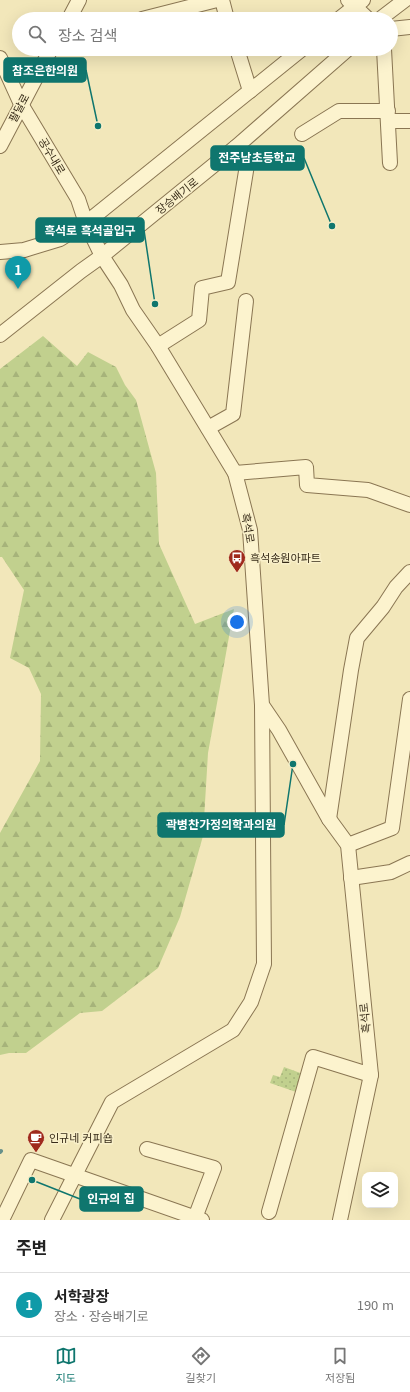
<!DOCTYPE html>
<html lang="ko">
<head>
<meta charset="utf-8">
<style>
  body { margin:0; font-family:Georgia,"Noto Sans KR",serif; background:#f6f6f6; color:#222 }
  .controls { position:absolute; right:12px; bottom:12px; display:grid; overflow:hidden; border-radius:8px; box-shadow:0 4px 16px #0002 }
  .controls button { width:36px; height:36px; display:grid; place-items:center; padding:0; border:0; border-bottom:1px solid #e0e0e0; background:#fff; color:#222; font:20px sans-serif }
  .you { position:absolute; left:237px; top:622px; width:14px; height:14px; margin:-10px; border:3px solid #fff; border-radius:50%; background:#1a73e8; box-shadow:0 0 0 6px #1a73e833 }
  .badge { display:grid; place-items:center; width:26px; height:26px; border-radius:50%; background:#0f766e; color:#fff; font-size:13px; font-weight:700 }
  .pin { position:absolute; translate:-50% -33px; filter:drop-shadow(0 1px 2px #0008) }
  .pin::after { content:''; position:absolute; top:21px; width:14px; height:12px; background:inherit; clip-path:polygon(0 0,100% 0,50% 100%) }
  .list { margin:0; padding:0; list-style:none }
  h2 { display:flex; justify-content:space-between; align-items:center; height:52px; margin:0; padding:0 16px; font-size:17px }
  h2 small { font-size:13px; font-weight:400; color:#767676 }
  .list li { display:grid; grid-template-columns:26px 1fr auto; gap:12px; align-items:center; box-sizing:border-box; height:64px; padding:0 16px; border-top:1px solid #e0e0e0 }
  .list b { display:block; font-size:15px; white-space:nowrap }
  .list p { margin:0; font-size:13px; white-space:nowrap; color:#767676 }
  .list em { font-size:13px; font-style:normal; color:#767676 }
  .icon { flex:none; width:22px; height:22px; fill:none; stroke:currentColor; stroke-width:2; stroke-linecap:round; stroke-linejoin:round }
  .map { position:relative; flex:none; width:410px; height:1220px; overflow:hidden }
  .search { position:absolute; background:#fff; box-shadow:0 4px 16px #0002; left:12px; right:12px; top:12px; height:44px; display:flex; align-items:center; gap:10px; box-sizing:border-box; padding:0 14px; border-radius:22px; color:#767676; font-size:15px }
  .sheet { height:116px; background:#fff }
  nav { display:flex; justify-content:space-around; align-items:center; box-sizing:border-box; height:56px; border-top:1px solid #e0e0e0; background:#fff; font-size:11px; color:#767676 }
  nav a { display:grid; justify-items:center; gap:2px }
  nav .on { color:#0f766e }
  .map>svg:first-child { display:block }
  .forest { fill:url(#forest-firs) }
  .park { fill:url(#park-dots) }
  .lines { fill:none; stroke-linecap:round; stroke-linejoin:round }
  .stream { stroke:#66908a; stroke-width:4 }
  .minor-casing { stroke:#8a7653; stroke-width:16 }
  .minor { stroke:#fcf3ce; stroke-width:14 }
  .labels { text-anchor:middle; stroke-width:3; stroke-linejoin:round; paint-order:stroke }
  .street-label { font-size:11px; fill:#372b19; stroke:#f9f0ca }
  .poi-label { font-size:11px; fill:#372b19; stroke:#f9f0ca; text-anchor:start }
  .leader { fill:none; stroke:#0f766e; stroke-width:1.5 }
  .callout-dot { fill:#0f766e; stroke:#f9f0ca; stroke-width:1.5 }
  .callout { fill:#0f766e; stroke:#0f766e; stroke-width:1.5 }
  .callout-label { font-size:12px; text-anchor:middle; font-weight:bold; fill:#fff }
</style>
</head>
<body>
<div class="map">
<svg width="410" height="1220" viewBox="0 0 410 1220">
  <defs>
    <pattern id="forest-firs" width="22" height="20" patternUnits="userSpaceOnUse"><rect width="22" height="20" fill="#c1d08e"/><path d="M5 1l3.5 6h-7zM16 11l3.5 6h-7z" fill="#a6b37a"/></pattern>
    <pattern id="park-dots" width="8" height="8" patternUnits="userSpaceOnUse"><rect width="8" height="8" fill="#c1d08e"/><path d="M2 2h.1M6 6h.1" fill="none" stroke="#a6b37a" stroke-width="1.8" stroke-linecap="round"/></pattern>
  </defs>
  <rect width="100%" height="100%" fill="#f2e7ba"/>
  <path class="forest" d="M43,336L77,366L88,352L116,367L125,385L136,400L156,473L159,544L195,624L234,609L208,753L203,836L180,917L158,968L102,1011L80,1013L26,1053H9L0,1055V833L40,761L41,694L29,668L10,658L24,590L2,557H0V369Z"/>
  <path class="park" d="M284,1067L303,1074L296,1092L270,1083L273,1075L280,1077Z"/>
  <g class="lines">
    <path class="stream" d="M0,1152L1,1151"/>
    <defs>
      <g id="minor">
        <path d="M222,0L227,19"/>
        <path d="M348,0L368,19"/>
        <path d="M69,19L79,0"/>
        <path d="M142,19L217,0"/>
        <path d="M339,19L363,0"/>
        <path d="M380,19L405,0"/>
        <path d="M391,29L410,27"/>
        <path d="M237,49L250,91"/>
        <path d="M384,49L390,163"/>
        <path d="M0,58L21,104L78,199L86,223L102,256L121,285L133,310L158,346L235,473L250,530L262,705L279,730L329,819L348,845L371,1075L340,1220"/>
        <path d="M388,121H410"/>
        <path d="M302,134L339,111H388"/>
        <path d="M0,146L51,49"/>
        <path d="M0,252L24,250L60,239L86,223L302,49"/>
        <path d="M0,335L81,271L102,256L236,147L348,49"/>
        <path d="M158,346L199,320L202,288L228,282L247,165L236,147"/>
        <path d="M208,428L233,414L246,301"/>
        <path d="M235,473L306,467L307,485L368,490L410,505"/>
        <path d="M329,819L351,670L357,638L383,607L396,587L410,572"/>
        <path d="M348,845L392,828L410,699"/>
        <path d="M351,878L391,872L410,863"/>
        <path d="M147,1149L214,1168L195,1218"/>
        <path d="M269,1212L313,1057L371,1075"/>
        <path d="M2,1220L31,1160L202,1220"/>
        <path d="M52,1220L112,1102L233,1030L251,1002L264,964L262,705"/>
      </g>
    </defs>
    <use href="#minor" class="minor-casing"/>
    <use href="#minor" class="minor"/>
  </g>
  <defs>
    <symbol id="bus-pin" viewBox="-11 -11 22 30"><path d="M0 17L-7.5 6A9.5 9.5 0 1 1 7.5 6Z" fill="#9f2a1d" stroke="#f9f0ca"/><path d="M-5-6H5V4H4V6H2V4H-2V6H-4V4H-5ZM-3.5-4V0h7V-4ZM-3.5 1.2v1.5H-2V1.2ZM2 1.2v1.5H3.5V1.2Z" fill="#fff"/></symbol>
    <symbol id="cafe-pin" viewBox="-11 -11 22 30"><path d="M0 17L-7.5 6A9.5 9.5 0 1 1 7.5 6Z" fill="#9f2a1d" stroke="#f9f0ca"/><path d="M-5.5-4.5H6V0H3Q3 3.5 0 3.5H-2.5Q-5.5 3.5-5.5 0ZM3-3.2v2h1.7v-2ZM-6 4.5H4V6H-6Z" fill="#fff"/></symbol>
  </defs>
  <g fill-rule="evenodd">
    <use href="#bus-pin" x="227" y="548" width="20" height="27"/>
    <use href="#cafe-pin" x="26" y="1128" width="20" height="27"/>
  </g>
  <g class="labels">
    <g class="street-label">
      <text transform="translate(19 108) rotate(-62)" y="4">팔달로</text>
      <text transform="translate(52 156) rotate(59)" y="4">공수내로</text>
      <text transform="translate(177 196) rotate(-39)" y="4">장승배기로</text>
      <text transform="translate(248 528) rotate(80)" y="4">흑석로</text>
      <text transform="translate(365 1018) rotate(-96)" y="4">흑석로</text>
    </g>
    <g class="poi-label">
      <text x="250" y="562">흑석송원아파트</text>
      <text x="49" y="1142">인규네 커피숍</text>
    </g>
  </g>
  <path class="leader" d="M98 126L86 70M332 226L304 158M155 304L144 230M293 764L284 825M32 1180L80 1199"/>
  <g class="callout-dot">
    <circle cx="98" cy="126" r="4"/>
    <circle cx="332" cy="226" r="4"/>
    <circle cx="155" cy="304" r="4"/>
    <circle cx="293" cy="764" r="4"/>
    <circle cx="32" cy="1180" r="4"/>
  </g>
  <g class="callout">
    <rect x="4" y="58" width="82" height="24" rx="4"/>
    <rect x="211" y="146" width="93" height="24" rx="4"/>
    <rect x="36" y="218" width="108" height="24" rx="4"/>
    <rect x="158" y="813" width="126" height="24" rx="4"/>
    <rect x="80" y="1187" width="63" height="24" rx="4"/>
  </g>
  <g class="callout-label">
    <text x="45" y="75">참조은한의원</text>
    <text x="257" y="162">전주남초등학교</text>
    <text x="90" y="235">흑석로 흑석골입구</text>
    <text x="221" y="829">곽병찬가정의학과의원</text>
    <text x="111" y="1203">인규의 집</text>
  </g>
</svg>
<div class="controls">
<button><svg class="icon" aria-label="layers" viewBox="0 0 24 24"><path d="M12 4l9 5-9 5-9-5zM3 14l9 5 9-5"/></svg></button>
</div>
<div class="you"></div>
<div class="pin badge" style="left:18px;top:289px;background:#0f9aa8">1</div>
<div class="search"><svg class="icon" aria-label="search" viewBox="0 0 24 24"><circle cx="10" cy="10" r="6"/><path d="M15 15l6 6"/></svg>장소 검색</div>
</div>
<section class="sheet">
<h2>주변<small></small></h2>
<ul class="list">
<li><span class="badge" style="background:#0f9aa8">1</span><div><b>서학광장</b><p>장소 · 장승배기로</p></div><em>190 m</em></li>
</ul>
</section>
<nav>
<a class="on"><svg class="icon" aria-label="map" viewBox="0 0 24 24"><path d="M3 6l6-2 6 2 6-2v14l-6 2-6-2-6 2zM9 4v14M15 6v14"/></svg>지도</a>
<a><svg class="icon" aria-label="directions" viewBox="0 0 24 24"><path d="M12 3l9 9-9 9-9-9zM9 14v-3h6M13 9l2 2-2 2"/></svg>길찾기</a>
<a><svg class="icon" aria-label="saved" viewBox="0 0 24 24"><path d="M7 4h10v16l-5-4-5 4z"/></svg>저장됨</a>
</nav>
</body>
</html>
